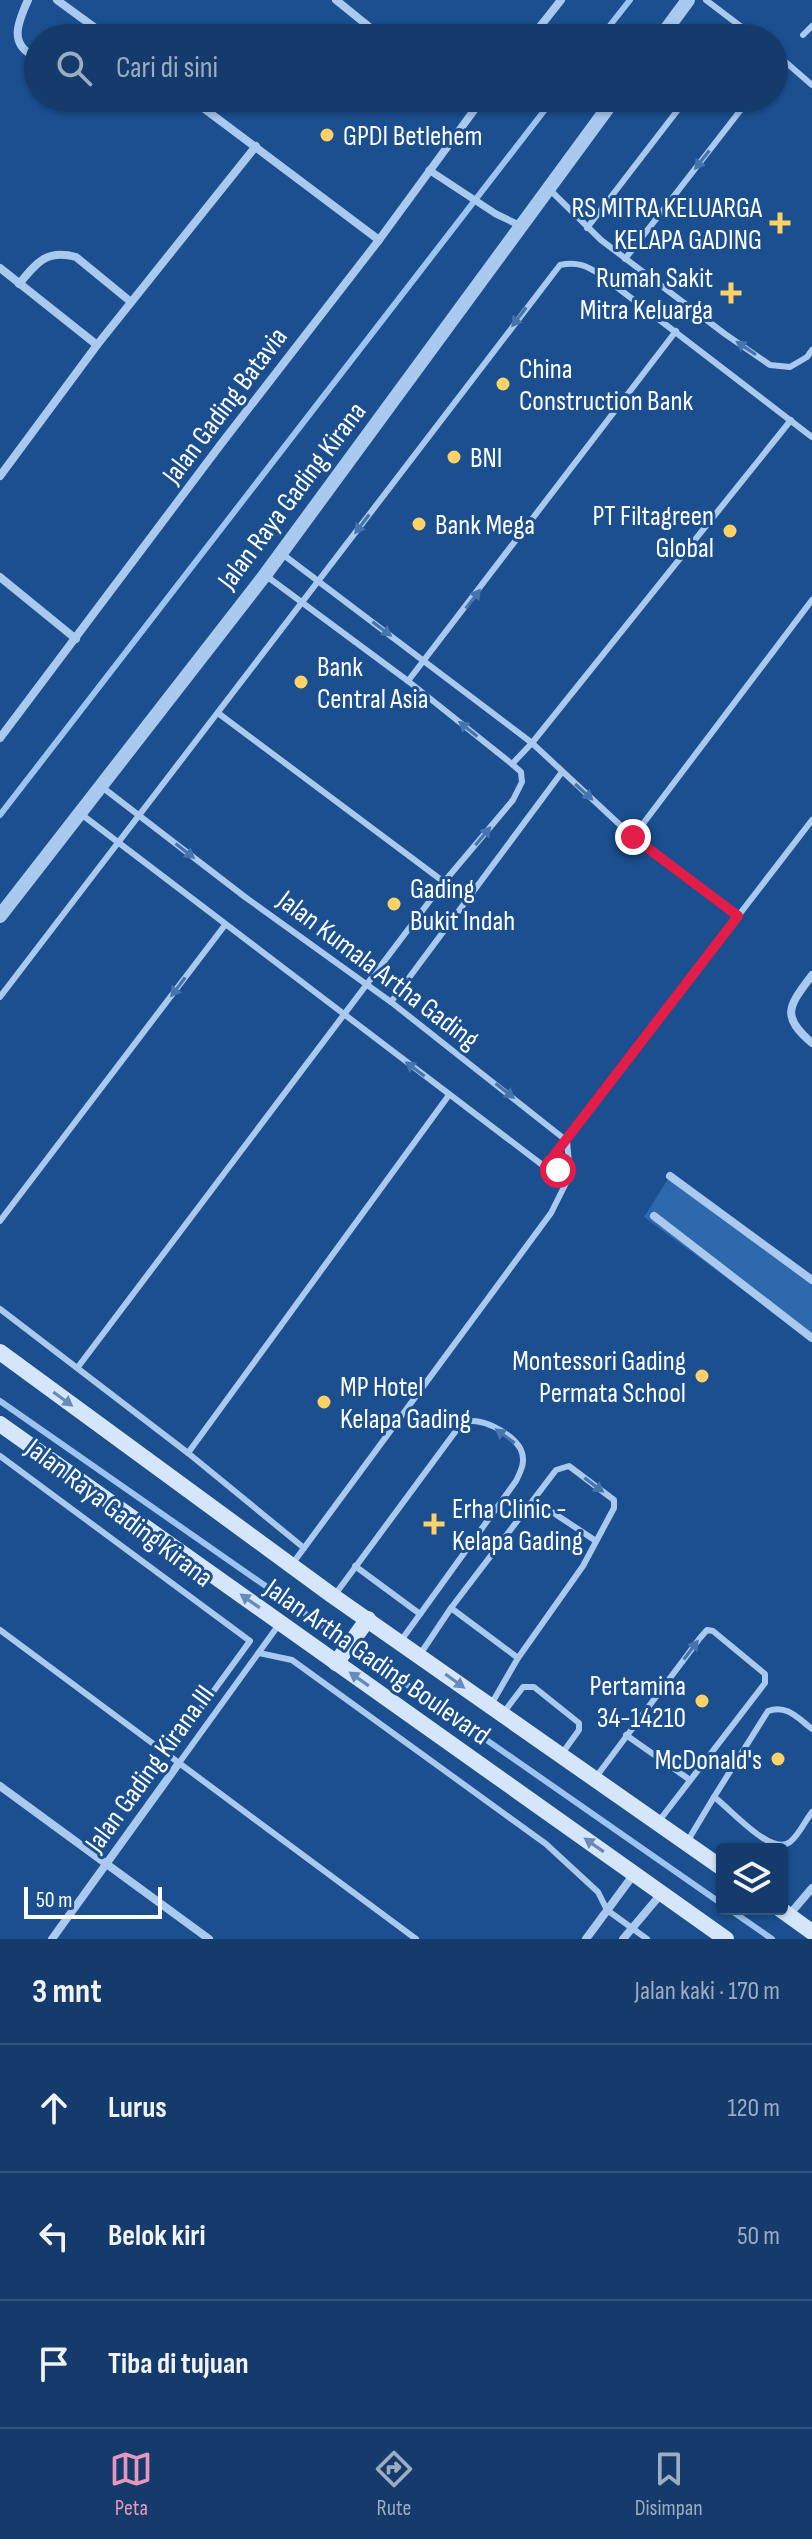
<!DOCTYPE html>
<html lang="id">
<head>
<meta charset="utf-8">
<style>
  body { margin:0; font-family:"Sofia Sans Condensed",sans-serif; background:#1d4271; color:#f1f3f6 }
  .controls { position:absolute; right:24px; bottom:24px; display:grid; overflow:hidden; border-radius:8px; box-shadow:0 2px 6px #0004 }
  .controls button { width:72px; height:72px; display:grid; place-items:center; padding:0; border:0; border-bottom:2px solid #33557e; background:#143b6b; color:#f1f3f6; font:40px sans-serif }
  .scale { position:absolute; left:24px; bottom:20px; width:138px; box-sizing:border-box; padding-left:8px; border:4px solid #fff; border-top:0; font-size:22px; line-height:28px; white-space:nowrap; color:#fff; -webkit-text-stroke:6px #1b4f8f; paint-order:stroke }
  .stop { position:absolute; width:24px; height:24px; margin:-18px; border:6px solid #e11d48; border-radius:50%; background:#fff }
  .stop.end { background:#e11d48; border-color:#fff; box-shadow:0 2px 8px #0008 }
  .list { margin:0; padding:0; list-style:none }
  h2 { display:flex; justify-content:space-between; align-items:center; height:104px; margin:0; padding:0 32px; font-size:34px }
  h2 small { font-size:26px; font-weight:400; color:#9dadc1 }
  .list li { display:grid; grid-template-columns:52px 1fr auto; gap:24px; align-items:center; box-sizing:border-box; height:128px; padding:0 32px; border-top:2px solid #33557e }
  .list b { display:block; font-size:30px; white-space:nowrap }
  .list em { font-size:26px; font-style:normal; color:#9dadc1 }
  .icon { flex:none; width:44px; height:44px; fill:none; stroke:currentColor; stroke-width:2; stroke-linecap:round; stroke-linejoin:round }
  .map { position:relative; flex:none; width:812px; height:1939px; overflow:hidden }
  .search { position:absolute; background:#143b6b; box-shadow:0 2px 6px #0004; left:24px; right:24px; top:24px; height:88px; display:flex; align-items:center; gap:20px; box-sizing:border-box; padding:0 28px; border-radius:44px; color:#9dadc1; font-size:30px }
  .sheet { height:488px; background:#143b6b }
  nav { display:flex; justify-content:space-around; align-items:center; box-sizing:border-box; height:112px; border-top:2px solid #33557e; background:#143b6b; font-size:22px; color:#9dadc1 }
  nav a { display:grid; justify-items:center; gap:4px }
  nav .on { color:#e797bd }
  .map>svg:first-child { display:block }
  .green { fill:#2e69ad }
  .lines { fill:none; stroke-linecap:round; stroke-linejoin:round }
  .stream { stroke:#9cc4f0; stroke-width:6 }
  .service { stroke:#a9c9ee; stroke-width:6 }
  .pedestrian { stroke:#a9c9ee; stroke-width:7 }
  .minor { stroke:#a9c9ee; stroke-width:8 }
  .tertiary { stroke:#a9c9ee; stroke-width:14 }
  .secondary { stroke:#d6e6fa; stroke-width:16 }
  .oneway { fill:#4674ac }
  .oneway2 { fill:#668bba }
  .route { stroke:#e11d48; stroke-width:10 }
  .poi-dot { fill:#ffd166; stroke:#1b4f8f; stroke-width:3 }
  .labels { text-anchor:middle; stroke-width:6; stroke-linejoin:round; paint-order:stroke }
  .poi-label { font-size:28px; fill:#fff; stroke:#1b4f8f; text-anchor:start }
  .street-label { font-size:28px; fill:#fff; stroke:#1b4f8f }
</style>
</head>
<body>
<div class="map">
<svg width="812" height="1939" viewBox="0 0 812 1939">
  <rect width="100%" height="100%" fill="#1b4f8f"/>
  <path class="green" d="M670,1176L812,1280V1341L644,1217Z"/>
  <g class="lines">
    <g class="stream">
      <path d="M600,38L630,0"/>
      <path d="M0,815L554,98"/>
      <path d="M0,1401L722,1904"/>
      <path d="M729,1909L772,1939"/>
    </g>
    <g class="service">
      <path d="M706,0L756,38"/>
      <path d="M803,35L812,26"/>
      <path d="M734,38L742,27"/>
      <path d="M774,52L812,85"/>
      <path d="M774,68L782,58"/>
      <path d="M548,188L601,240L725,334L770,365L790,367L807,357L812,350"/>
      <path d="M587,228L687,98"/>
      <path d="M625,259L750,98"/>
      <path d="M281,553L532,743L633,837L738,916"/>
      <path d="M408,681L676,331"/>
      <path d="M218,713L444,882"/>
      <path d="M512,764L532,743L791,420"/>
      <path d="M102,787L245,897L391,1002L567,1141L570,1175L551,1213L293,1563"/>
      <path d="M81,814L545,1167L570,1175"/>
      <path d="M633,837L812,600"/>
      <path d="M0,997L560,265C577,261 587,266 601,275L812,437"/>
      <path d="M391,1002L562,772"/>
      <path d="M545,1167L812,820"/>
      <path d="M0,1221L225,925"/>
      <path d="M0,1309L188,1453L304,1548"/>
      <path d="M78,1367L444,882L513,800L522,782L521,772L512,764L408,681L265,575"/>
      <path d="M188,1453L449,1095"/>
      <path d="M0,1456L250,1641L167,1755"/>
      <path d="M534,1500L596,1541"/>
      <path d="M355,1566L420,1614"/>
      <path d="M334,1596L461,1424C477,1413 514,1434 521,1450C526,1461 521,1471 516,1481L400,1642"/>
      <path d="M451,1608L556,1470L569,1466L614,1500V1508L583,1566L518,1658"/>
      <path d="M0,1630L416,1939"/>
      <path d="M259,1653L292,1660L546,1844L598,1892L607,1910L647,1939"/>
      <path d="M419,1656L451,1608L518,1658L492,1703"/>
      <path d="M504,1712L523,1687H534L579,1723V1730L561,1755"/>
      <path d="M626,1735L690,1780"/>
      <path d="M179,1763L280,1623"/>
      <path d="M596,1777L700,1638L707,1630L713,1631L765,1674V1683L659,1821"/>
      <path d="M714,1797L768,1711C786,1704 798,1718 812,1729"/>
      <path d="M687,1842L714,1797C730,1808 771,1857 790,1842C799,1835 805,1821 812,1812"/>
    </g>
    <path class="pedestrian" d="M429,170L496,214L521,226"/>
    <g class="minor">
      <path d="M28,0C17,24 8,46 38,58"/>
      <path d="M57,0L109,38"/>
      <path d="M336,0L383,38"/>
      <path d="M80,38L92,26"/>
      <path d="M531,38L561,0"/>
      <path d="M190,98L379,240"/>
      <path d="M458,98L473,110"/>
      <path d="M0,268L97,345"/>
      <path d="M19,284C37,262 47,249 76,257L131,302"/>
      <path d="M0,476L97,345L256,146"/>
      <path d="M0,577L76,639"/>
      <path d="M0,738L221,444L379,240L483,98"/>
      <path d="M812,975C790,1005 779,1015 812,1043"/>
      <path d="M670,1176L812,1280"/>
      <path d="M654,1216L812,1338"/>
      <path d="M0,1786L209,1939"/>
      <path d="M789,1915L812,1888"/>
      <path d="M52,1939L179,1763"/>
      <path d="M586,1939L634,1874"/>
      <path d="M623,1939L661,1894"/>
    </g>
    <g class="tertiary">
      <path d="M660,38L688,0"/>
      <path d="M0,916L265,575L615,98"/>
    </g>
    <g class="secondary">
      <path d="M0,1352L333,1596L722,1868"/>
      <path d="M0,1424L726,1939"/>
      <path d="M336,1663L368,1619"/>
      <path d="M780,1909L812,1932"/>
    </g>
  </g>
  <defs><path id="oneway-solid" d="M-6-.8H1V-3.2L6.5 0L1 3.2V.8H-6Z" transform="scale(2)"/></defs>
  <g class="oneway">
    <use href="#oneway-solid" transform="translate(702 160) rotate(128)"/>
    <use href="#oneway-solid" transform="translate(519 317) rotate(127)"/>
    <use href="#oneway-solid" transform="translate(746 348) rotate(-146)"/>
    <use href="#oneway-solid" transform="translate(362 524) rotate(127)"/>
    <use href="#oneway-solid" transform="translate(473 599) rotate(-53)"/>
    <use href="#oneway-solid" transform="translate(382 629) rotate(37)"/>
    <use href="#oneway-solid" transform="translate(468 729) rotate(-141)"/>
    <use href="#oneway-solid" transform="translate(584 792) rotate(42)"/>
    <use href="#oneway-solid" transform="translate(483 836) rotate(-50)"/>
    <use href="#oneway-solid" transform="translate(185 851) rotate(38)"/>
    <use href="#oneway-solid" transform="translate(178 987) rotate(127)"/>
    <use href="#oneway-solid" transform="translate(415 1069) rotate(-143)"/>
    <use href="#oneway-solid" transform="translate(505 1091) rotate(38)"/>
    <use href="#oneway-solid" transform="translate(505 1436) rotate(-144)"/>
    <use href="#oneway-solid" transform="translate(594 1485) rotate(37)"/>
    <use href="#oneway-solid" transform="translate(691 1650) rotate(-53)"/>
  </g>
  <g class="oneway2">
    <use href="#oneway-solid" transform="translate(63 1399) rotate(36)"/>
    <use href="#oneway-solid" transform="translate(250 1601) rotate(-145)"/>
    <use href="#oneway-solid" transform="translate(359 1679) rotate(-145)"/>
    <use href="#oneway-solid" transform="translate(455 1681) rotate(36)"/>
    <use href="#oneway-solid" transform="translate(594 1845) rotate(-145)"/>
  </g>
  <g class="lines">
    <path class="route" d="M558,1170L545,1167L738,916L633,837"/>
  </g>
  <g class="poi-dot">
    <circle cx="327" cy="135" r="8"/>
    <path d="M776 211h8v8h8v8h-8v8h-8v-8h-8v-8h8z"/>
    <path d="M727 281h8v8h8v8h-8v8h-8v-8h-8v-8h8z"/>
    <circle cx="503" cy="384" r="8"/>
    <circle cx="454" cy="457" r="8"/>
    <circle cx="419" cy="524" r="8"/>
    <circle cx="730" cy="531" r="8"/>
    <circle cx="301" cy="682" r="8"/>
    <circle cx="394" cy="904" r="8"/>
    <circle cx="702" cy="1376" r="8"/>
    <circle cx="324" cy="1402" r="8"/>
    <path d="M430 1512h8v8h8v8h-8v8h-8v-8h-8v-8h8z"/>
    <circle cx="702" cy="1701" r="8"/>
    <circle cx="778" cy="1759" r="8"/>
  </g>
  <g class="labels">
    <g class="poi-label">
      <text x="343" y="145">GPDI Betlehem</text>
      <text x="762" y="217" text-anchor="end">RS MITRA KELUARGA<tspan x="762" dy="32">KELAPA GADING</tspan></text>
      <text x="713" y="287" text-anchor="end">Rumah Sakit<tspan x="713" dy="32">Mitra Keluarga</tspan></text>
      <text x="519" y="378">China<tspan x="519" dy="32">Construction Bank</tspan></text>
      <text x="470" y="467">BNI</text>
      <text x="714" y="525" text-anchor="end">PT Filtagreen<tspan x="714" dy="32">Global</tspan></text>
      <text x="435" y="534">Bank Mega</text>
      <text x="317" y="676">Bank<tspan x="317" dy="32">Central Asia</tspan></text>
      <text x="410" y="898">Gading<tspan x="410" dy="32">Bukit Indah</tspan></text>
      <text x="686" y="1370" text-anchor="end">Montessori Gading<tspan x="686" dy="32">Permata School</tspan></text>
      <text x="340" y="1396">MP Hotel<tspan x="340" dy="32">Kelapa Gading</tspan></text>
      <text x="452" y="1518">Erha Clinic -<tspan x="452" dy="32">Kelapa Gading</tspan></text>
      <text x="686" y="1695" text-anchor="end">Pertamina<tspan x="686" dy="32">34-14210</tspan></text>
      <text x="762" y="1769" text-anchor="end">McDonald's</text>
    </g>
    <g class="street-label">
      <text transform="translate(224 405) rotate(-53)" y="10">Jalan Gading Batavia</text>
      <text transform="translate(291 495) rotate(-53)" y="10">Jalan Raya Gading Kirana</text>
      <text transform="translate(379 969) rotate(37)" y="10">Jalan Kumala Artha Gading</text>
      <text transform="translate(120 1512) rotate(37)" y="10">Jalan Raya Gading Kirana</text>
      <text transform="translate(378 1661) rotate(35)" y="10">Jalan Artha Gading Boulevard</text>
      <text transform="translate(149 1768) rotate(-54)" y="10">Jalan Gading Kirana III</text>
    </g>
  </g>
</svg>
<div class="controls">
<button><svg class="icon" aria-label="layers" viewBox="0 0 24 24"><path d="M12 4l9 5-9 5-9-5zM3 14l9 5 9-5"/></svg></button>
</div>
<div class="scale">50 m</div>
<div class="stop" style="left:558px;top:1170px"></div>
<div class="stop end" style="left:633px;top:837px"></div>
<div class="search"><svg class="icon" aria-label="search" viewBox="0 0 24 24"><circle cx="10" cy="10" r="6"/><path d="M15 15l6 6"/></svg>Cari di sini</div>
</div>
<section class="sheet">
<h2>3 mnt<small>Jalan kaki · 170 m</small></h2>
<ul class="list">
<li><svg class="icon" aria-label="ahead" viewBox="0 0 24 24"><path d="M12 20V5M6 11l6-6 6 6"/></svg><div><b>Lurus</b></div><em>120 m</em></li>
<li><svg class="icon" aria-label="left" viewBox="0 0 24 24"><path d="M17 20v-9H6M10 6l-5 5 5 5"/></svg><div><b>Belok kiri</b></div><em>50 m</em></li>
<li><svg class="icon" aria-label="arrive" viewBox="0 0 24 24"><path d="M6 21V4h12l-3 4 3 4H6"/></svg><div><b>Tiba di tujuan</b></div></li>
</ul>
</section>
<nav>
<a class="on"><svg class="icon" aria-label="map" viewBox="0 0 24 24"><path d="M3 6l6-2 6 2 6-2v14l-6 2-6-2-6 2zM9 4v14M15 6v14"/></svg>Peta</a>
<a><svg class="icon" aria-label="directions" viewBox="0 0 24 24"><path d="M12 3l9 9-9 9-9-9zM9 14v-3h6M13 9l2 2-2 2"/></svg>Rute</a>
<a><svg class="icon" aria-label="saved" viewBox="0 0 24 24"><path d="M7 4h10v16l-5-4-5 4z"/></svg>Disimpan</a>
</nav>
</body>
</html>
